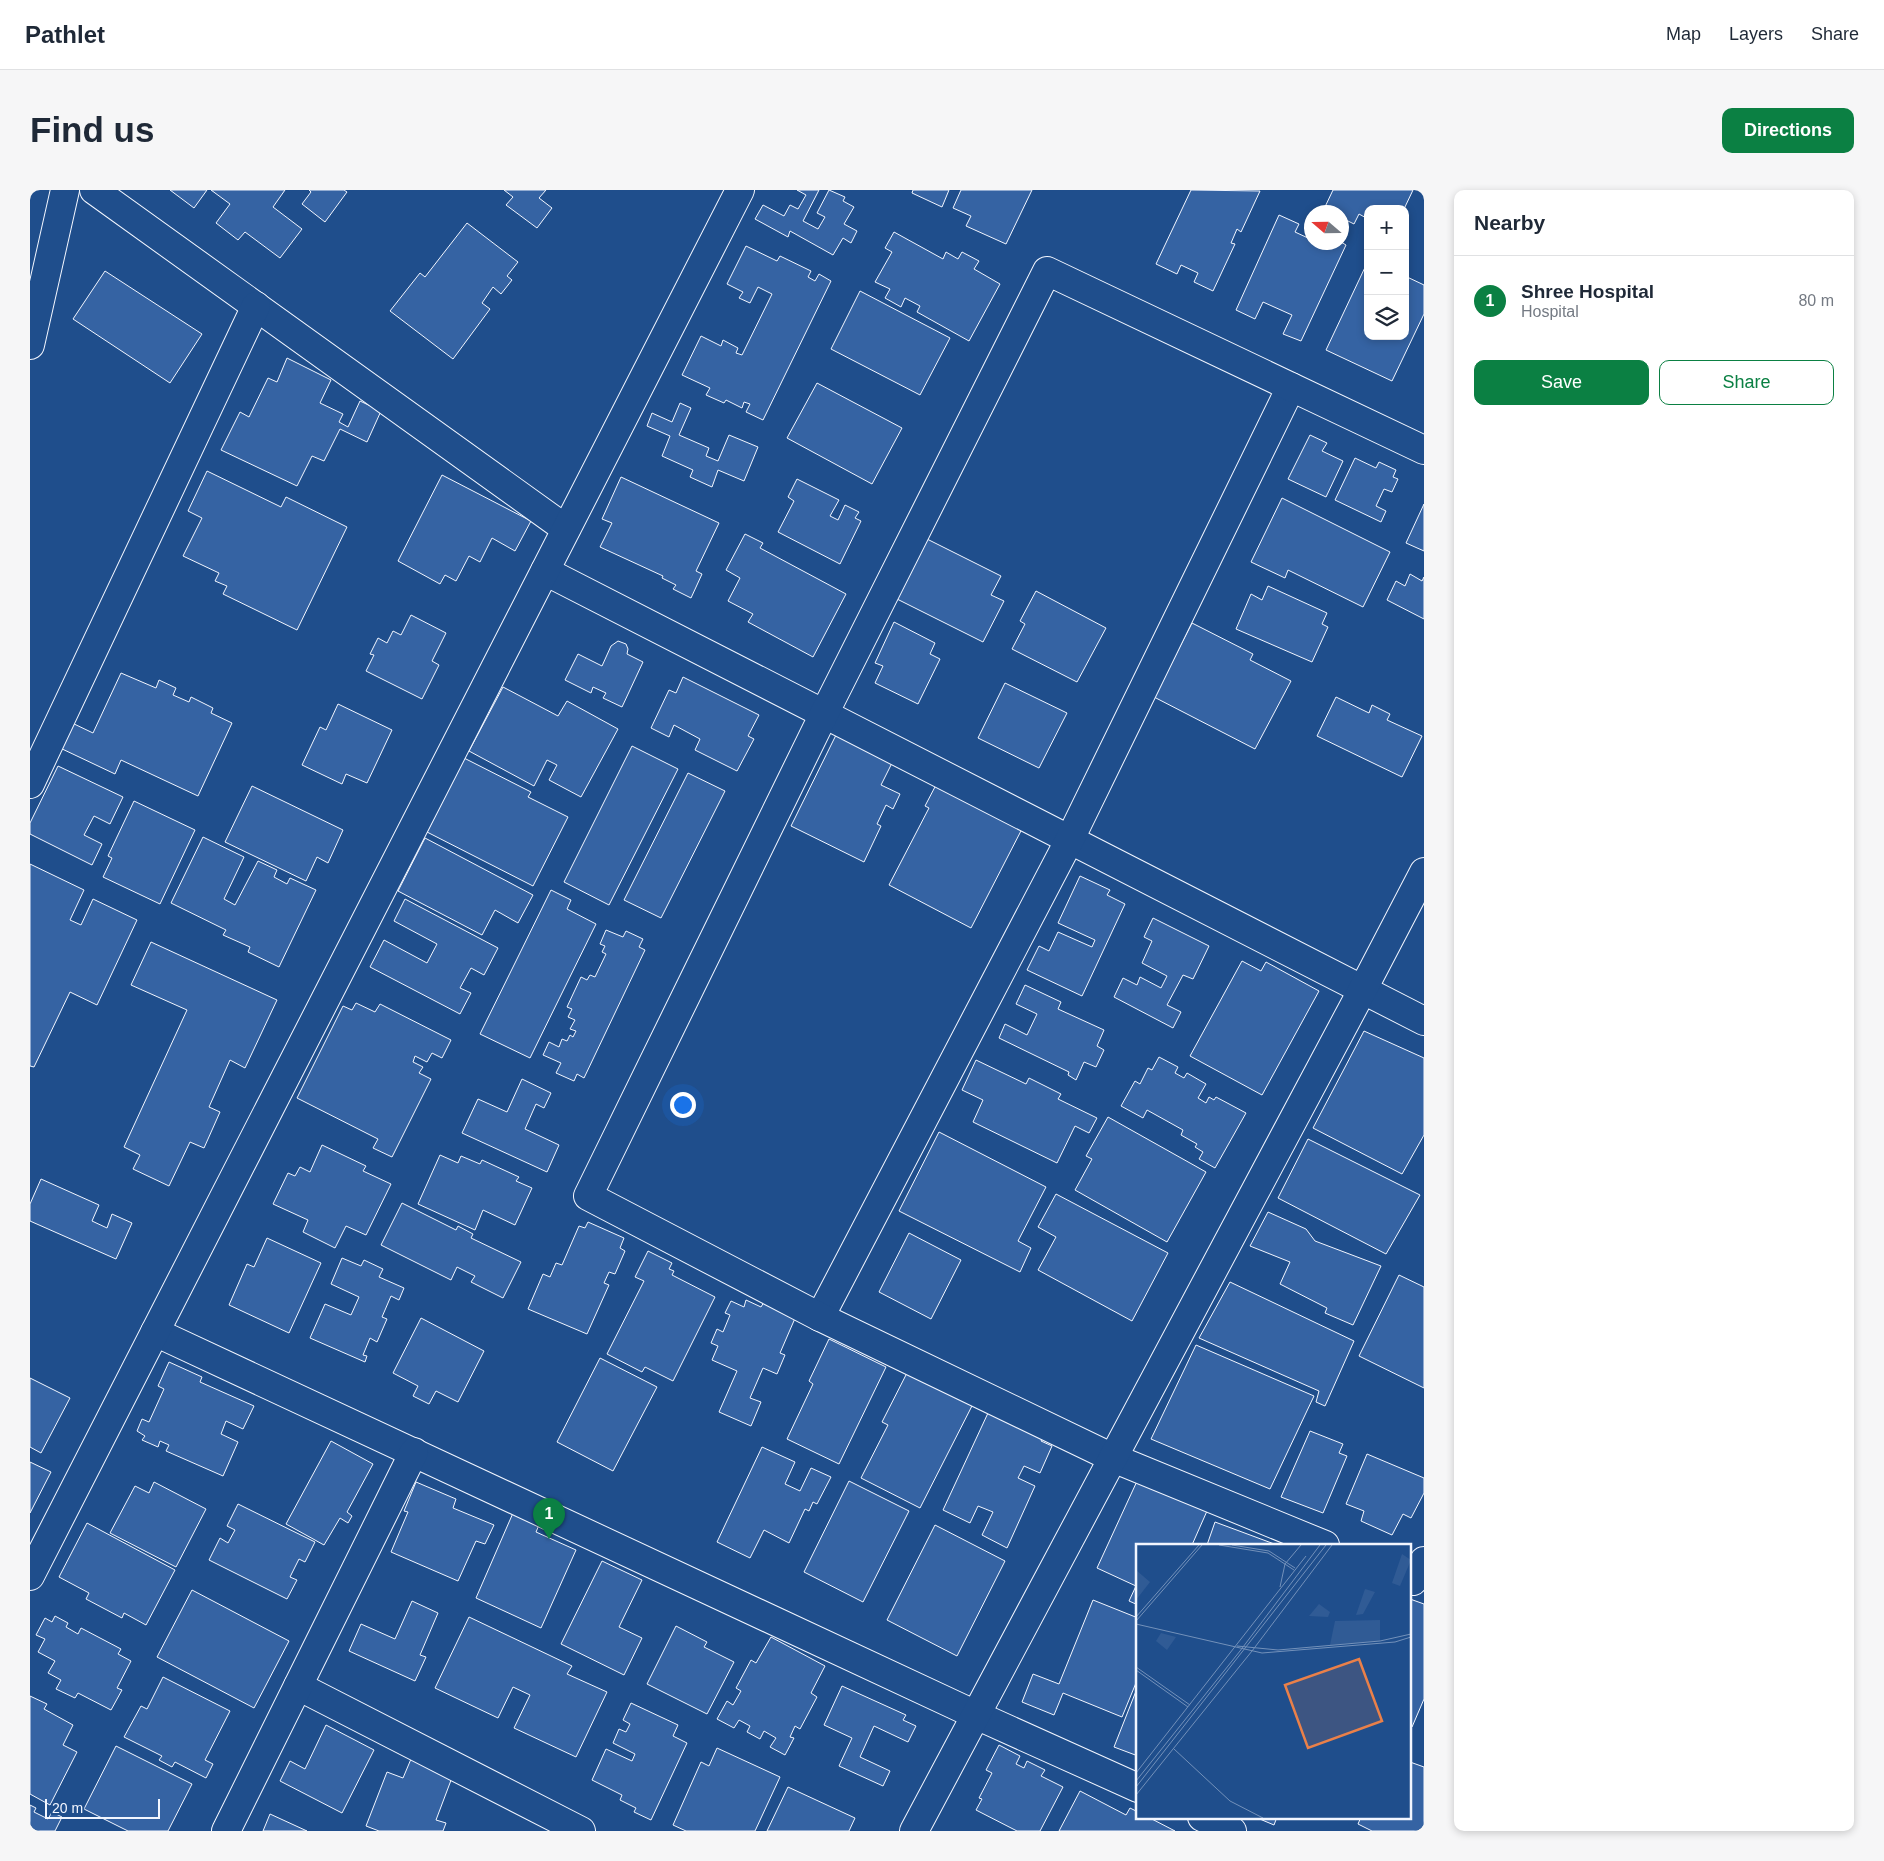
<!DOCTYPE html>
<html lang="en">
<head>
<meta charset="utf-8">
<style>
  body { margin:0; font-family:Arial,sans-serif; background:#f6f6f7; color:#1f2937 }
  .controls { position:absolute; right:15px; top:15px; display:grid; overflow:hidden; border-radius:10px; box-shadow:0 2px 8px #0003 }
  .controls button { width:45px; height:45px; display:grid; place-items:center; padding:0; border:0; border-bottom:1px solid #e0e1e3; background:#fff; color:#1f2937; font:25px sans-serif }
  .compass { position:absolute; left:1274px; top:15px; width:45px; height:45px; border-radius:50%; background:#fff; box-shadow:0 2px 8px #0003; rotate:290deg }
  .scale { position:absolute; left:15px; bottom:12px; width:115px; box-sizing:border-box; padding-left:5px; border:2px solid #f2f6ff; border-top:0; font-size:14px; line-height:18px; white-space:nowrap; color:#f2f6ff; -webkit-text-stroke:4px #1f4e8c; paint-order:stroke }
  .you { position:absolute; left:652px; top:914px; width:18px; height:18px; margin:-12px; border:4px solid #fff; border-radius:50%; background:#1a73e8; box-shadow:0 0 0 8px #1a73e833 }
  .badge { display:grid; place-items:center; width:32px; height:32px; border-radius:50%; background:#0b8043; color:#fff; font-size:16px; font-weight:700 }
  .pin { position:absolute; translate:-50% -41px; filter:drop-shadow(0 1px 2px #0008) }
  .pin::after { content:''; position:absolute; top:26px; width:18px; height:15px; background:inherit; clip-path:polygon(0 0,100% 0,50% 100%) }
  .list { margin:0; padding:0; list-style:none }
  h2 { display:flex; justify-content:space-between; align-items:center; height:65px; margin:0; padding:0 20px; font-size:21px }
  h2 small { font-size:16px; font-weight:400; color:#747a83 }
  .list li { display:grid; grid-template-columns:32px 1fr auto; gap:15px; align-items:center; box-sizing:border-box; height:90px; padding:0 20px; border-top:1px solid #e0e1e3 }
  .list b { display:block; font-size:19px; white-space:nowrap }
  .list p { margin:0; font-size:16px; white-space:nowrap; color:#747a83 }
  .list em { font-size:16px; font-style:normal; color:#747a83 }
  .actions { display:flex; gap:10px; padding:15px 20px }
  .actions a { flex:1; padding:11px 0; border:1px solid #0b8043; border-radius:10px; text-align:center; font-size:18px; color:#0b8043 }
  .actions .main { background:#0b8043; color:#fff }
  .icon { flex:none; width:28px; height:28px; fill:none; stroke:currentColor; stroke-width:2; stroke-linecap:round; stroke-linejoin:round }
  .map { position:relative; flex:none; width:1394px; height:1641px; overflow:hidden; border-radius:10px }
  header { display:flex; align-items:center; gap:30px; box-sizing:border-box; height:70px; padding:0 25px; background:#fff; border-bottom:1px solid #e0e1e3 }
  header strong { font-size:24px }
  nav { display:flex; gap:28px; margin-inline-start:auto; font-size:18px }
  .intro { display:flex; align-items:center; justify-content:space-between; box-sizing:border-box; height:120px; padding:0 30px }
  h1 { margin:0; font-size:35px }
  .button { padding:12px 22px; border-radius:10px; background:#0b8043; color:#fff; font-size:18px; font-weight:700 }
  main { display:flex; gap:30px; padding:0 30px }
  aside { flex:1; background:#fff; border-radius:10px; box-shadow:0 2px 8px #0003 }
  .map>svg:first-child { display:block }
  .building { fill:#3563a3; stroke:#f2f6ff }
  .lines { fill:none; stroke-linecap:round; stroke-linejoin:round }
  .street-casing { stroke:#f2f6ff; stroke-width:30 }
  .street { stroke:#1f4e8c; stroke-width:28 }
  .inset-road { fill:none; stroke:#7391ba; stroke-width:1 }
  .view { fill:#ea8049; fill-opacity:0.15; stroke:#ea8049; stroke-width:2.5 }
  .inset-edge { fill:none; stroke:#f2f6ff; stroke-width:2.5 }
</style>
</head>
<body>
<header>
<strong>Pathlet</strong>
<nav><a>Map</a><a>Layers</a><a>Share</a></nav>
</header>
<div class="intro"><h1>Find us</h1><a class="button">Directions</a></div>
<main>
<div class="map">
<svg width="1394" height="1641" viewBox="0 0 1394 1641">
  <rect width="100%" height="100%" fill="#1f4e8c"/>
  <g class="building">
    <path d="M140,0H177L164,18Z"/>
    <path d="M181,0H255L243,17L272,39L250,68L215,42L208,50L186,33L200,14Z"/>
    <path d="M279,0H314L317,2L295,32L272,14L281,2Z"/>
    <path d="M474,0H516L509,8L522,18L507,38L476,15L483,7Z"/>
    <path d="M767,0H789L773,31L788,39L795,27L787,23L799,0L815,7L813,11L824,17L814,34L827,41L821,53L813,48L803,65L760,41L758,47L725,29L733,15L754,26L760,15L768,19L776,5Z"/>
    <path d="M883,0H919L912,17L882,3Z"/>
    <path d="M931,0H1002L976,54L936,36L941,26L923,18Z"/>
    <path d="M1161,0L1230,1L1211,42L1207,39L1201,53L1205,54L1183,101L1164,92L1168,83L1151,75L1147,84L1126,74Z"/>
    <path d="M1303,0H1383L1374,19H1338V29L1329,24L1324,34L1312,28V22H1300L1294,19Z"/>
    <path d="M1249,25L1269,34L1265,42L1278,48L1282,41V52H1311L1316,55L1271,151L1253,144L1262,125L1233,112L1225,129L1206,120Z"/>
    <path d="M437,33L488,72L477,86L482,90L471,104L463,97L452,113L460,119L423,169L360,121L390,83L395,87Z"/>
    <path d="M864,42L913,69L916,62L928,69L932,62L949,71L944,79L970,94L939,151L887,122L890,116L875,108L871,117L855,108L860,99L845,92L862,62L855,58Z"/>
    <path d="M716,56L747,71L750,66L781,81L778,87L785,91L789,84L801,91L733,230L716,222L720,214L714,212L712,218L696,210L694,213L676,205L680,198L652,185L671,146L691,156L693,150L708,158L706,163L712,165L742,104L728,97L720,113L709,108L713,102L697,94Z"/>
    <path d="M1338,71V146H1375V86L1394,95V124L1362,191L1296,160Z"/>
    <path d="M75,81L172,144L140,193L43,129Z"/>
    <path d="M830,101L920,148L890,205L801,159Z"/>
    <path d="M257,168L301,190L290,213L313,224L309,232L318,237L330,211L351,221L337,252L310,239L294,271L282,266L267,296L191,260L210,222L219,227L238,188L247,192Z"/>
    <path d="M787,193L872,238L842,294L757,248Z"/>
    <path d="M650,213L661,218L649,245L679,258L676,266L688,271L699,245L728,257L714,291L688,280L682,297L660,287L663,280L632,266L640,246L617,236L622,223L642,232Z"/>
    <path d="M1280,245L1297,253L1292,261L1313,271L1296,307L1258,289Z"/>
    <path d="M1325,268L1346,278L1349,272L1366,280L1363,287L1368,289L1362,302L1354,299L1346,316L1356,321L1351,332L1305,310Z"/>
    <path d="M177,281L251,317L256,307L317,337L267,440L193,404L197,396L185,391L189,383L153,366L172,328L158,321Z"/>
    <path d="M412,285L501,331L485,361L462,348L450,372L439,366L426,391L415,385L410,394L368,371Z"/>
    <path d="M591,287L689,333L666,381L672,384L661,408L643,399L646,395L632,388L633,386L570,357L582,333L572,329Z"/>
    <path d="M767,289L809,310L800,326L808,330L815,315L829,322L825,328L831,331L810,374L748,342L764,311L758,307Z"/>
    <path d="M1252,308L1360,362L1333,417L1258,380L1255,388L1221,372Z"/>
    <path d="M1394,314V361L1376,353Z"/>
    <path d="M715,344L733,353L730,358L816,404L783,467L718,432L723,424L698,411L710,388L696,380Z"/>
    <path d="M895,348L971,386L961,405L974,411L953,452L865,408Z"/>
    <path d="M1380,384L1392,391L1394,387V429L1357,410L1366,391L1375,396Z"/>
    <path d="M1238,396L1297,423L1292,434L1298,437L1282,472L1206,439L1221,404L1232,410Z"/>
    <path d="M1006,401L1076,438L1047,492L982,459L995,434L990,431Z"/>
    <path d="M381,425L416,443L402,471L409,475L392,509L336,481L344,465L340,464L348,448L357,453L363,441L371,445Z"/>
    <path d="M864,432L905,453L900,464L910,469L888,514L845,493L853,476L845,473Z"/>
    <path d="M1162,433L1223,464L1220,470L1261,491L1225,559L1124,507Z"/>
    <path d="M588,451L596,454L598,459L597,464L613,472L592,517L573,508L576,503L563,497L561,503L535,490L548,464L572,476L581,456Z"/>
    <path d="M91,483L126,498L129,490L146,498L143,505L159,512L161,507L183,518L181,523L202,533L168,606L91,570L85,584L28,557L40,532L63,543Z"/>
    <path d="M653,487L729,525L718,546L724,549L707,581L665,560L670,549L644,535L639,547L621,538L639,500L646,503Z"/>
    <path d="M975,493L1037,523L1009,578L948,548Z"/>
    <path d="M473,497L528,526L537,511L588,539L551,607L519,590L527,575L517,570L504,596L439,561Z"/>
    <path d="M1306,507L1339,523L1342,515L1360,524L1357,530L1392,546L1372,587L1287,546Z"/>
    <path d="M308,514L362,540L337,593L316,584L312,594L272,575L290,537L296,540Z"/>
    <path d="M807,543L863,571L851,595L870,604L863,619L856,615L847,634L851,636L834,672L761,636Z"/>
    <path d="M602,556L648,579L579,715L534,692Z"/>
    <path d="M434,568L501,602L498,607L538,627L503,696L397,642Z"/>
    <path d="M28,576L93,607L80,634L64,626L54,645L72,654L62,675L0,644V633Z"/>
    <path d="M658,583L695,601L631,728L594,710Z"/>
    <path d="M907,593L993,637L941,738L859,695L899,618L895,616Z"/>
    <path d="M222,596L313,640L298,673L287,667L276,691L195,652Z"/>
    <path d="M104,611L165,640L130,714L73,687L82,668L78,666Z"/>
    <path d="M173,647L214,667L194,709L205,715L228,671L247,680L244,687L257,694L260,688L286,700L249,777L218,762L220,757L193,745L196,740L141,713Z"/>
    <path d="M395,648L503,705L488,733L465,720L452,745L368,701Z"/>
    <path d="M0,674L54,700L40,730L51,735L63,709L107,730L67,815L40,802L4,877L0,876Z"/>
    <path d="M1050,686L1080,700L1077,705L1095,714L1052,806L997,780L1009,756L1019,761L1028,742L1062,757L1065,750L1028,733Z"/>
    <path d="M521,700L541,710L537,719L566,734L500,868L450,844Z"/>
    <path d="M375,709L468,758L454,785L441,778L430,798L441,803L430,824L340,777L354,750L397,773L407,754L364,731Z"/>
    <path d="M1123,728L1179,756L1163,789L1153,785L1137,815L1151,822L1143,838L1084,807L1093,788L1107,795L1110,787L1131,798L1137,786L1112,773L1122,751L1114,747Z"/>
    <path d="M576,740L593,747L596,741L613,749L609,757L615,760L554,888L547,884L544,891L526,883L531,873L513,865L519,852L529,857L532,849L537,851L540,845L543,847L546,841L540,839L545,830L538,827L542,819L537,817L551,787L557,790L560,785L565,787L576,764L572,762L575,756L570,754Z"/>
    <path d="M121,752L247,810L215,878L200,870L179,917L190,922L174,958L160,952L139,996L103,979L110,965L94,957L157,820L101,795Z"/>
    <path d="M1212,771L1231,781L1236,772L1289,801L1232,905L1160,866Z"/>
    <path d="M995,795L1031,812L1028,819L1074,840L1067,856L1074,860L1066,877L1054,872L1046,890L1038,885L1039,882L969,848L975,834L997,845L1007,824L986,814Z"/>
    <path d="M326,813L345,822L350,814L421,850L412,868L402,863L397,872L385,866L383,872L393,877L389,883L401,889L362,967L343,958L348,949L267,908L313,816L322,820Z"/>
    <path d="M1334,841L1394,868V945L1372,984L1283,938Z"/>
    <path d="M1129,867L1148,877L1145,883L1154,888L1157,883L1176,894L1168,908L1176,913L1179,907L1184,910L1186,907L1216,923L1185,978L1169,969L1173,962L1165,957L1167,954L1151,945L1153,940L1117,920L1113,928L1091,916L1105,891L1110,894L1118,878L1122,880Z"/>
    <path d="M946,870L996,894L999,888L1031,904L1028,909L1067,928L1059,943L1045,936L1027,973L943,932L953,910L932,900Z"/>
    <path d="M492,889L521,903L514,918L506,914L495,939L529,955L517,982L432,943L448,909L477,922Z"/>
    <path d="M1078,927L1176,982L1137,1052L1045,1000L1062,969L1056,966Z"/>
    <path d="M909,942L1016,997L988,1051L1001,1058L990,1082L869,1021Z"/>
    <path d="M1278,949L1390,1005L1356,1064L1248,1008Z"/>
    <path d="M292,955L336,976L333,981L361,994L336,1045L316,1036L305,1058L273,1042L278,1030L243,1014L258,983L265,986L270,977L280,982Z"/>
    <path d="M410,965L428,973L431,966L450,974L452,970L489,987L486,991L502,998L485,1035L453,1020L445,1040L388,1014Z"/>
    <path d="M11,989L69,1015L62,1031L77,1038L82,1024L102,1033L86,1069L0,1031V1014Z"/>
    <path d="M1026,1004L1138,1063L1102,1131L1008,1080L1026,1047L1008,1037Z"/>
    <path d="M372,1013L426,1040L428,1036L443,1044L441,1048L491,1072L473,1108L441,1092L445,1086L427,1077L421,1090L351,1055Z"/>
    <path d="M1238,1022L1276,1039L1285,1051L1351,1076L1323,1135L1295,1123L1297,1118L1250,1094L1260,1072L1220,1056Z"/>
    <path d="M558,1032L594,1048L590,1058L595,1061L585,1084L579,1082L574,1093L579,1095L557,1144L498,1119L513,1084L520,1087L526,1073L532,1075L549,1036L555,1038Z"/>
    <path d="M879,1043L931,1070L901,1129L849,1102Z"/>
    <path d="M237,1048L291,1073L259,1143L199,1115L217,1074L224,1077Z"/>
    <path d="M618,1061L642,1073L639,1079L644,1081L642,1085L685,1107L643,1191L615,1177L612,1182L577,1164L614,1091L605,1087Z"/>
    <path d="M312,1068L331,1076L334,1070L353,1079L349,1087L374,1098L369,1110L361,1106L352,1127L357,1129L347,1152L340,1148L333,1165L337,1166L335,1172L280,1148L295,1114L321,1125L329,1107L301,1094Z"/>
    <path d="M1369,1085L1394,1097V1198L1329,1166Z"/>
    <path d="M1200,1092L1324,1151L1295,1216L1286,1212L1289,1201L1169,1148Z"/>
    <path d="M716,1110L731,1117L734,1112L766,1126L750,1163L755,1165L747,1184L733,1178L720,1208L731,1212L721,1236L689,1222L707,1181L682,1170L688,1156L681,1153L687,1139L693,1142L700,1125L695,1123L701,1111L714,1117Z"/>
    <path d="M391,1128L454,1161L428,1212L406,1201L399,1214L383,1206L388,1196L363,1183Z"/>
    <path d="M799,1149L856,1177L809,1274L757,1249L783,1194L779,1191Z"/>
    <path d="M1166,1155L1284,1206L1240,1299L1121,1249Z"/>
    <path d="M570,1168L627,1197L583,1281L527,1252Z"/>
    <path d="M139,1172L172,1187L170,1192L224,1216L213,1239L196,1231L191,1244L208,1252L193,1286L136,1261L139,1255L130,1251L128,1257L112,1250L115,1246L107,1241L112,1229L119,1232L134,1199L128,1196Z"/>
    <path d="M880,1177L945,1210L890,1318L831,1288L858,1235L852,1232Z"/>
    <path d="M0,1188L40,1208L11,1263L0,1257Z"/>
    <path d="M958,1223L993,1240L1014,1245L1011,1251L1022,1256L1010,1283L994,1276L988,1288L1005,1296L977,1358L952,1345L963,1322L948,1316L940,1333L913,1320Z"/>
    <path d="M1280,1241L1313,1254L1309,1263L1317,1266L1293,1323L1251,1307Z"/>
    <path d="M301,1251L343,1274L317,1322L322,1326L318,1333L310,1328L294,1355L256,1334Z"/>
    <path d="M732,1257L765,1272L755,1294L770,1301L781,1278L801,1287L787,1314L783,1312L779,1321L775,1319L759,1353L734,1340L720,1368L687,1352Z"/>
    <path d="M1337,1264L1394,1288V1303L1381,1328L1373,1324L1362,1345L1331,1331L1334,1321L1316,1314Z"/>
    <path d="M0,1272L21,1282L0,1323Z"/>
    <path d="M1108,1289L1177,1321L1162,1355H1108V1415L1099,1411L1106,1396L1067,1378Z"/>
    <path d="M819,1291L879,1321L833,1412L774,1382Z"/>
    <path d="M124,1292L176,1319L146,1377L80,1343L105,1296L119,1303Z"/>
    <path d="M386,1292L426,1309L423,1318L464,1335L455,1354L446,1351L428,1391L361,1362L378,1322L374,1321Z"/>
    <path d="M208,1314L285,1352L275,1372L269,1369L260,1387L267,1390L257,1409L179,1370L190,1348L198,1353L205,1340L197,1336Z"/>
    <path d="M483,1323L509,1335L506,1342L546,1360L511,1438L446,1408Z"/>
    <path d="M1185,1332L1247,1355H1177Z"/>
    <path d="M57,1333L145,1380L116,1435L94,1423L92,1428L56,1409L59,1403L29,1387Z"/>
    <path d="M905,1335L975,1371L927,1466L857,1430Z"/>
    <path d="M572,1371L612,1390L589,1437L612,1448L594,1485L531,1454Z"/>
    <path d="M162,1400L259,1451L224,1518L127,1467Z"/>
    <path d="M1380,1409L1394,1414V1509L1382,1537L1380,1536Z"/>
    <path d="M1063,1410L1108,1428V1488L1092,1527L1033,1503L1024,1525L992,1512L1003,1484L1029,1494Z"/>
    <path d="M382,1411L408,1423L390,1465L396,1467L385,1491L319,1461L331,1434L365,1449Z"/>
    <path d="M25,1426L38,1433L36,1437L48,1444L51,1438L91,1459L88,1464L101,1471L87,1498L92,1500L81,1520L48,1503L45,1508L26,1499L31,1490L18,1483L25,1471L8,1462L15,1449L6,1445L15,1428L22,1432Z"/>
    <path d="M439,1427L542,1476L537,1484L577,1502L546,1567L484,1538L500,1505L483,1497L468,1528L405,1498Z"/>
    <path d="M646,1436L677,1452L674,1457L704,1472L677,1524L617,1494Z"/>
    <path d="M741,1447L795,1476L781,1503L787,1507L770,1539L765,1536L760,1547L764,1548L755,1565L740,1557L746,1548L734,1541L730,1549L717,1542L720,1536L709,1530L704,1538L687,1529L697,1511L703,1515L711,1501L706,1498L721,1470L726,1473Z"/>
    <path d="M133,1487L200,1521L175,1570L183,1574L176,1588L145,1572L142,1577L129,1570L132,1566L94,1547L111,1516L117,1519Z"/>
    <path d="M812,1496L876,1525L873,1530L886,1536L878,1552L844,1536L830,1567L860,1581L853,1596L809,1576L822,1548L794,1535Z"/>
    <path d="M1108,1496V1566L1084,1557Z"/>
    <path d="M0,1506L17,1514L14,1519L43,1535L33,1555L47,1562L20,1615L0,1604Z"/>
    <path d="M601,1513L648,1535L643,1546L657,1553L621,1630L604,1622L606,1618L590,1610L592,1605L562,1590L576,1559L602,1571L605,1564L583,1553L589,1539L596,1542L600,1534L593,1530Z"/>
    <path d="M296,1535L344,1560L312,1623L250,1591L260,1571L275,1579Z"/>
    <path d="M969,1555L990,1566L986,1574L994,1578L997,1571L1015,1580L1011,1586L1033,1597L1010,1641H987L946,1620L952,1609L949,1608L962,1583L956,1580Z"/>
    <path d="M86,1556L162,1594L138,1641H98L54,1619Z"/>
    <path d="M687,1558L750,1587L725,1641H656L643,1635L671,1572L679,1576Z"/>
    <path d="M381,1569L423,1585L406,1630L416,1633L413,1641H349L336,1636L357,1582L373,1588Z"/>
    <path d="M1380,1572L1394,1577V1641H1342L1328,1634L1331,1627H1380Z"/>
    <path d="M758,1597L825,1628L819,1641H737Z"/>
    <path d="M1050,1601L1096,1625L1100,1618L1108,1622V1627H1118L1145,1641H1029Z"/>
    <path d="M0,1615L6,1618L4,1622L18,1629L22,1622L32,1627L25,1641H0Z"/>
    <path d="M240,1624L277,1641H233Z"/>
    <path d="M1225,1627H1247L1244,1635Z"/>
  </g>
  <g class="lines">
    <defs>
      <g id="street">
        <path d="M64,0L536,339"/>
        <path d="M0,155L35,0"/>
        <path d="M515,381L1394,831"/>
        <path d="M0,594L226,116"/>
        <path d="M790,1127L1040,649L1261,197"/>
        <path d="M125,1142L946,1525L1108,1598"/>
        <path d="M1295,1355L1083,1268L790,1127L558,1006L794,524L1017,81L1394,260"/>
        <path d="M0,1386L710,0"/>
        <path d="M1383,1391L1394,1371"/>
        <path d="M268,1496L551,1641"/>
        <path d="M1172,1627L1202,1641"/>
        <path d="M196,1641L384,1262"/>
        <path d="M884,1641L1333,799L1394,682"/>
      </g>
    </defs>
    <use href="#street" class="street-casing"/>
    <use href="#street" class="street"/>
  </g>
  <g transform="translate(1106 1354)">
    <rect width="275" height="275" fill="#1f4e8c"/>
    <path d="M244,76V97L194,101L199,77Z" fill="#305b95"/>
    <path d="M266,10L275,16L264,42L256,39ZM0,26L14,38L0,56ZM229,45L239,48L227,70L220,71ZM183,60L194,68L192,73L173,72ZM25,89L40,93L31,106L20,97Z" fill="#305b95"/>
    <path class="inset-road" d="M83,1L132,9L158,26M96,1L133,7L159,24M144,43L149,20L165,1M0,73L63,1M0,77L66,1M0,80L126,109L259,98L275,93M101,102L142,106L244,97L275,90M0,123L54,161M0,126L52,163M38,205L94,257L127,274M0,229L170,12M0,237L104,107L184,1M0,243L190,1M0,251L116,107L196,1"/>
    <path class="view" d="M223,115L246,177L172,204L149,141Z"/>
    <rect width="275" height="275" class="inset-edge"/>
  </g>
</svg>
<div class="controls">
<button>+</button>
<button>−</button>
<button><svg class="icon" aria-label="layers" viewBox="0 0 24 24"><path d="M12 4l9 5-9 5-9-5zM3 14l9 5 9-5"/></svg></button>
</div>
<svg class="compass" viewBox="-18 -18 36 36"><path d="M0-13l5 13h-10z" fill="#e53935"/><path d="M0 13l5-13h-10z" fill="#747a83"/></svg>
<div class="scale">20 m</div>
<div class="you"></div>
<div class="pin badge" style="left:519px;top:1349px">1</div>
</div>
<aside>
<h2>Nearby<small></small></h2>
<ul class="list">
<li><span class="badge">1</span><div><b>Shree Hospital</b><p>Hospital</p></div><em>80 m</em></li>
</ul>
<div class="actions"><a class="main">Save</a><a>Share</a></div>
</aside>
</main>
</body>
</html>
